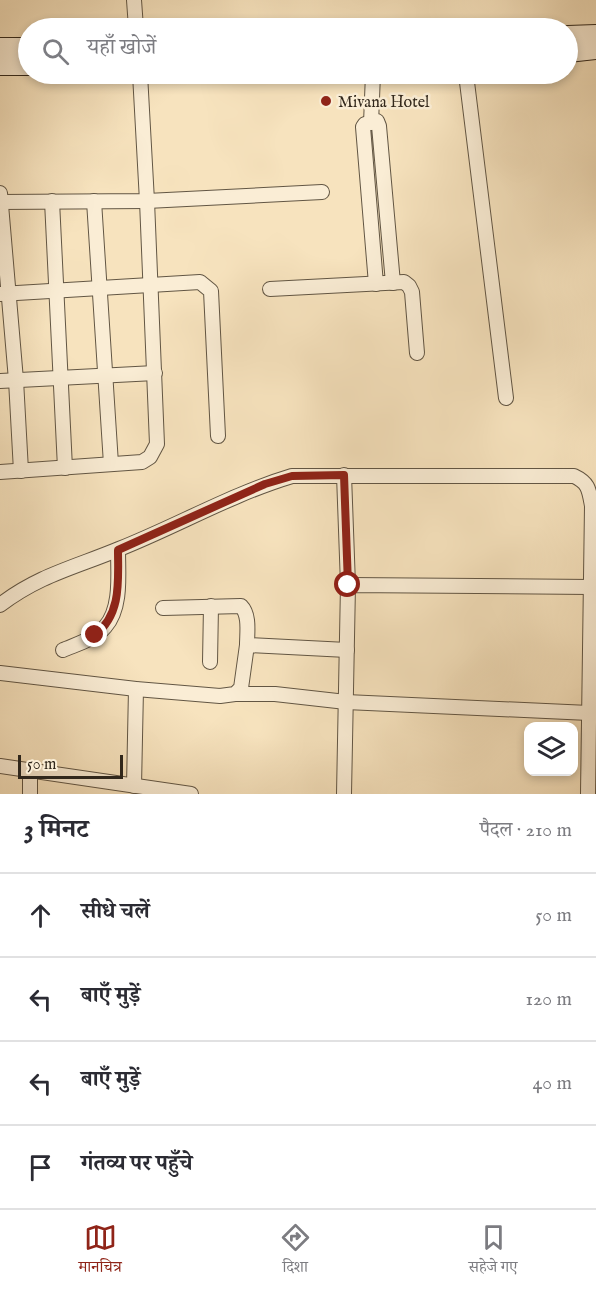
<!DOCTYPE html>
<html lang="hi">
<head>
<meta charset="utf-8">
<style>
  body { margin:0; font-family:"IM FELL English","Noto Serif Devanagari",serif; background:#f7f7f7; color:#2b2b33 }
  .controls { position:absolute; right:18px; bottom:18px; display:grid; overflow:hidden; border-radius:12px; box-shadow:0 3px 9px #0003 }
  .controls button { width:54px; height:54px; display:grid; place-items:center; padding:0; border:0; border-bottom:2px solid #e1e1e2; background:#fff; color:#2b2b33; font:30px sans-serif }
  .scale { position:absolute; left:18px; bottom:15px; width:105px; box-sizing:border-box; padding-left:6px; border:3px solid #31271b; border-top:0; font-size:16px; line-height:21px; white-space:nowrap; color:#31271b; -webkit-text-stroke:4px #faedd5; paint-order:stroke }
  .stop { position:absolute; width:18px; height:18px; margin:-14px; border:4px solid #8f2418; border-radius:50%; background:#fff }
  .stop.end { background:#8f2418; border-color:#fff; box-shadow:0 2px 6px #0008 }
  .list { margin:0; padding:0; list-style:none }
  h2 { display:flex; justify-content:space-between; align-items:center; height:78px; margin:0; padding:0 24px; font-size:26px }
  h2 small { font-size:20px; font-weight:400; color:#7c7c81 }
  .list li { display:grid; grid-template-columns:39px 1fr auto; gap:18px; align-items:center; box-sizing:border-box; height:84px; padding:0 24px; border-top:2px solid #e1e1e2 }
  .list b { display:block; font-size:22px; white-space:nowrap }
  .list em { font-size:20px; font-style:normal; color:#7c7c81 }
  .icon { flex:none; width:33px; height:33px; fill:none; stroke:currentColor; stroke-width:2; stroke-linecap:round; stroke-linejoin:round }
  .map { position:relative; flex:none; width:596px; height:794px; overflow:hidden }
  .search { position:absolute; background:#fff; box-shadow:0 3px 9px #0003; left:18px; right:18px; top:18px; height:66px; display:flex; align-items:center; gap:15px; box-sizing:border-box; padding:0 21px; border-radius:33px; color:#7c7c81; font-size:22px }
  .sheet { height:414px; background:#fff }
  nav { display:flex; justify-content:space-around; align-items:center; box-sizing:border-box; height:84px; border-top:2px solid #e1e1e2; background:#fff; font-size:16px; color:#7c7c81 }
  nav a { display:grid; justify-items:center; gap:3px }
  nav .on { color:#8f2418 }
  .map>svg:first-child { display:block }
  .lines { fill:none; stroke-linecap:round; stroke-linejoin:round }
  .street-casing { stroke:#625644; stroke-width:16 }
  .secondary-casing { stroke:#31271b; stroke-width:22 }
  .street { stroke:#faedd5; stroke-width:14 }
  .secondary { stroke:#faedd5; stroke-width:20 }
  .route { stroke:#8f2418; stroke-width:8 }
  .poi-dot { fill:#8f2418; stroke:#faedd5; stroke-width:2 }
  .labels { text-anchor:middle; stroke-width:5; stroke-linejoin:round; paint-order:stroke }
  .poi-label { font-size:16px; fill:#31271b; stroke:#faedd5; text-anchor:start }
</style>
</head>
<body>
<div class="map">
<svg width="596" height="794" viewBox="0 0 596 794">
  <rect width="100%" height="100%" fill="#f7e3be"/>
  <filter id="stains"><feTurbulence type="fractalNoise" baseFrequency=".00333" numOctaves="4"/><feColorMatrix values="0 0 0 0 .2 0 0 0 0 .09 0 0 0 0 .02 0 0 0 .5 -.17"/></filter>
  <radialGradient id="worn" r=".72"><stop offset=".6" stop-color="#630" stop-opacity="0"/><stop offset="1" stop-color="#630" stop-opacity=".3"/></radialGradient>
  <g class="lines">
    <defs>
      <g id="street">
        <path d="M134,0L136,28"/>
        <path d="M466,74L506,398"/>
        <path d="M371,123L373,74"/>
        <path d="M0,193L16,380L21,471"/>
        <path d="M52,201L65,468"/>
        <path d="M94,201L111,464"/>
        <path d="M0,202L147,201L322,192"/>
        <path d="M376,284L363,127L365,124L377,121L379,126L393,283"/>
        <path d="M270,289L404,282L409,286L412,292L417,353"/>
        <path d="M0,294L200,282L211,291L218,436"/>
        <path d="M0,381L155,373"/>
        <path d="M0,472L142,462L150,457L157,444L147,201L140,74"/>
        <path d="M344,475L348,585"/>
        <path d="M0,605C39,575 76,567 119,549C177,526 232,494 292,476H574C589,483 589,490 592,506L596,505"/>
        <path d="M163,608L241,606C250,615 247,633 247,645"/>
        <path d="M63,650C77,644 95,639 105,627C122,608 118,574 118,550"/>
        <path d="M210,662L211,606"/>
        <path d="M0,673L136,689L220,696L235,694L241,688L247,645L347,650"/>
        <path d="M235,694H275L346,702L589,713L596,712"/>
        <path d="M0,766L191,794"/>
        <path d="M134,786L136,689"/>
        <path d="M30,794V771"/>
        <path d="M344,794L348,585L591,587"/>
        <path d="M588,794L592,506"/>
      </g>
      <g id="secondary">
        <path d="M568,36L596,35"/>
        <path d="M0,48H28"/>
        <path d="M568,52L596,49"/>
        <path d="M0,65H28"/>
      </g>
    </defs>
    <use href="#street" class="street-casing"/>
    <use href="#secondary" class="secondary-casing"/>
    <use href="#street" class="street"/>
    <use href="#secondary" class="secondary"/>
  </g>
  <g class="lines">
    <path class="route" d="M95,635C122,614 118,580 118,550L265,484L292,476L344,475L348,585"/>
  </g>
  <circle class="poi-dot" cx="326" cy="101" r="6"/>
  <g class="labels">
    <g class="poi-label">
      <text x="338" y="107">Mivana Hotel</text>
    </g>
  </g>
  <rect width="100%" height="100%" filter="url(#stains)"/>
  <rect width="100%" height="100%" fill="url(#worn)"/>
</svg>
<div class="controls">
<button><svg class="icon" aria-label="layers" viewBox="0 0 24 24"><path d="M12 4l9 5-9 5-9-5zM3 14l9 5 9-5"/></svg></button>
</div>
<div class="scale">50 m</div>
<div class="stop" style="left:348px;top:585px"></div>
<div class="stop end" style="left:95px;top:635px"></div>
<div class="search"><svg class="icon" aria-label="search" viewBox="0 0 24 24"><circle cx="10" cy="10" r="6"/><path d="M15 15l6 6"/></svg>यहाँ खोजें</div>
</div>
<section class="sheet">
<h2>3 मिनट<small>पैदल · 210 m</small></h2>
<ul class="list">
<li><svg class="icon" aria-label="ahead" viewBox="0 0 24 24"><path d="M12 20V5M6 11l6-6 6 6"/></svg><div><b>सीधे चलें</b></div><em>50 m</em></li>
<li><svg class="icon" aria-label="left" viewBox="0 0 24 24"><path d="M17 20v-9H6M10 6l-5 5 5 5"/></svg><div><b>बाएँ मुड़ें</b></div><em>120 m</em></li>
<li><svg class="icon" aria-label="left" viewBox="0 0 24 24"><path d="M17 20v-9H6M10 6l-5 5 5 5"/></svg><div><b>बाएँ मुड़ें</b></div><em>40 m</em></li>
<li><svg class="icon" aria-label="arrive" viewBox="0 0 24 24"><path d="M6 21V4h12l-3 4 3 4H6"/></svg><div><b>गंतव्य पर पहुँचे</b></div></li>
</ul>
</section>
<nav>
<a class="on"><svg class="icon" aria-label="map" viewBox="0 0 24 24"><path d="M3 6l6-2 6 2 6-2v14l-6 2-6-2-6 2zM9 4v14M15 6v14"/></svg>मानचित्र</a>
<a><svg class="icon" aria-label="directions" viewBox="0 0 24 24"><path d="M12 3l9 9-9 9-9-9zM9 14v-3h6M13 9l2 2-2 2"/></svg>दिशा</a>
<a><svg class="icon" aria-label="saved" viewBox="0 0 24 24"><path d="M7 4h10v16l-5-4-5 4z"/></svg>सहेजे गए</a>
</nav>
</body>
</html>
